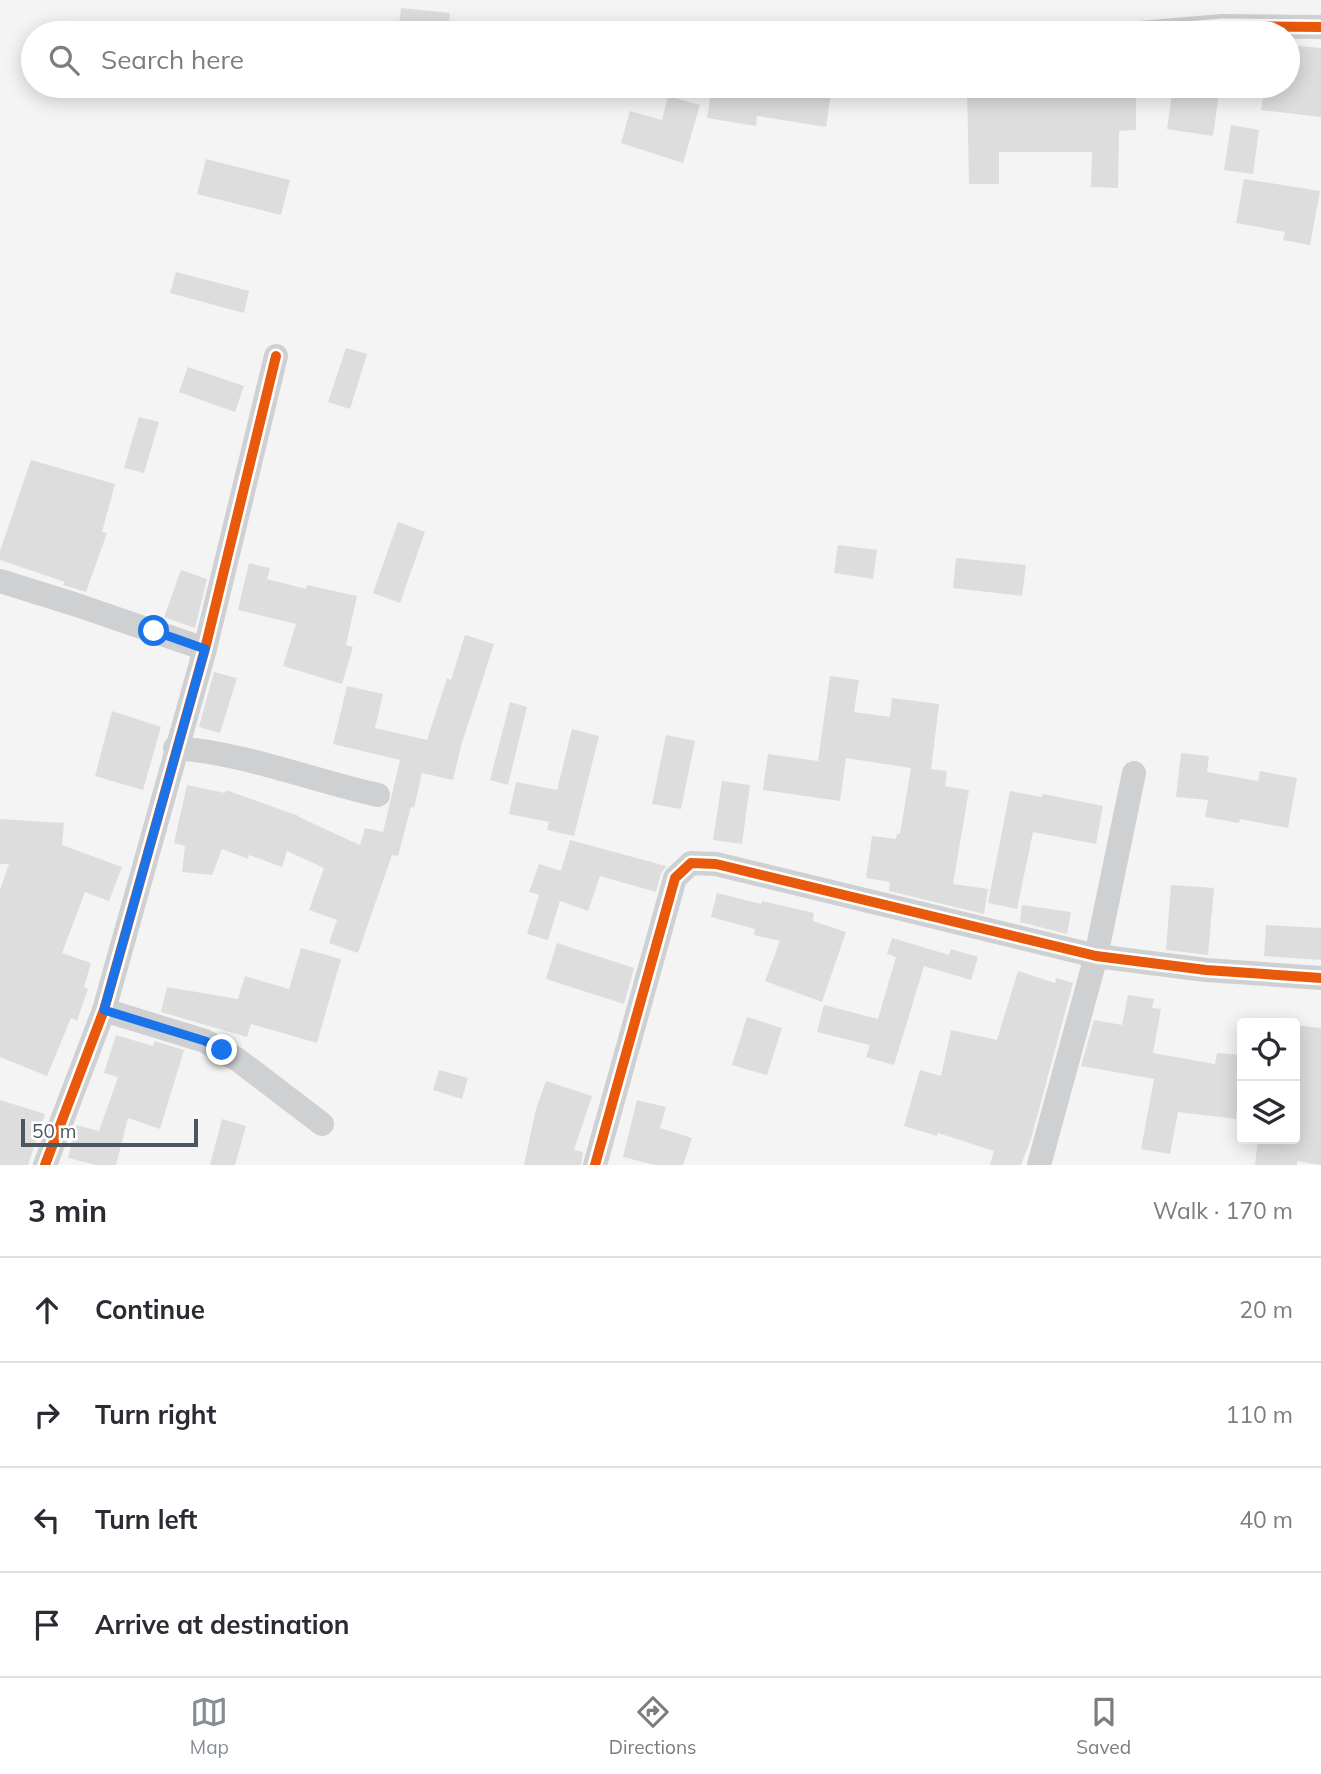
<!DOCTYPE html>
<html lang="en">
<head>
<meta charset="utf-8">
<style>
  body { margin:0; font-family:Mulish,sans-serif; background:#f2f2f3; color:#2b2b33 }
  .controls { position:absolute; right:21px; bottom:21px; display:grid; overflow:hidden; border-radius:7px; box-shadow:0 4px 18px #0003 }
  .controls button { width:63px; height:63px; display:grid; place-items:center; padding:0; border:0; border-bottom:2px solid #e1e1e2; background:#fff; color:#2b2b33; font:35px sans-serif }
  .scale { position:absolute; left:21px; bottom:18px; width:177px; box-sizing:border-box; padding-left:7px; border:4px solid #4a5661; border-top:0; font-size:19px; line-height:24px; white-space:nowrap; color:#4a5661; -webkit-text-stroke:5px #fff; paint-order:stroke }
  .stop { position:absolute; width:21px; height:21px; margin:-16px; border:5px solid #1a73e8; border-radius:50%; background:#fff }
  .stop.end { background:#1a73e8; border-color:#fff; box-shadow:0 2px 7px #0008 }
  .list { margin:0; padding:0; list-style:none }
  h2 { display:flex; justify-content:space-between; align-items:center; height:91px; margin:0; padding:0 28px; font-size:30px }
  h2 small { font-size:23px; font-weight:400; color:#7c7c81 }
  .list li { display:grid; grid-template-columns:46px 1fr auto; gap:21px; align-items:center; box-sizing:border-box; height:105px; padding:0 28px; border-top:2px solid #e1e1e2 }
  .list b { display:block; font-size:26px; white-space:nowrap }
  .list em { font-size:23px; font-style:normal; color:#7c7c81 }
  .icon { flex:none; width:38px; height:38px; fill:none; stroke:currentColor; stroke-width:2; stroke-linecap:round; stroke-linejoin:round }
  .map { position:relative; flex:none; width:1321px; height:1165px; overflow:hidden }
  .search { position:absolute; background:#fff; box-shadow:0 4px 18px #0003; left:21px; right:21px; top:21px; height:77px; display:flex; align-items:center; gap:18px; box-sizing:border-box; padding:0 24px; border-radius:38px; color:#7c7c81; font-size:26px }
  .sheet { height:511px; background:#fff }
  nav { display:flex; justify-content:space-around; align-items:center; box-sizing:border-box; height:98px; border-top:2px solid #e1e1e2; background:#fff; font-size:19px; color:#7c7c81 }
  nav a { display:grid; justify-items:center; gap:4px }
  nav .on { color:#868d94 }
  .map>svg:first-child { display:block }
  .building { fill:#ddddde }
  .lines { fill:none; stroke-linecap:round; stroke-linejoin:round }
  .street { stroke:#ced0d2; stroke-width:24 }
  .cycleway-casing { stroke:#fff; stroke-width:15 }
  .cycleway { stroke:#e8590c; stroke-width:10 }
  .route { stroke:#1a73e8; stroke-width:9 }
</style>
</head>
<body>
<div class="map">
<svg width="1321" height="1165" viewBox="0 0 1321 1165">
  <rect width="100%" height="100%" fill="#f4f4f4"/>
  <g class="building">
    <path d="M401,8L450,13L448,33H398Z"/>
    <path d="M1288,45L1321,48V117L1261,110L1265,86H1288Z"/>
    <path d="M712,86L779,96L781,86L831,92L826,127L757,116L756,126L707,118Z"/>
    <path d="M967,86H1136V130L1119,131L1118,188L1091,187L1092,152H999V184H969Z"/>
    <path d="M1173,86H1220L1213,136L1167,129Z"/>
    <path d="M668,96L700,105L683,163L621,143L630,111L662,120Z"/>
    <path d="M1231,125L1259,130L1253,174L1224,170Z"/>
    <path d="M206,159L290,180L281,215L197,194Z"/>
    <path d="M1244,179L1320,191L1310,245L1283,240L1285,232L1236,223Z"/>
    <path d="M176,272L249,291L244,313L170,293Z"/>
    <path d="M346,348L367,354L350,409L328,402Z"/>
    <path d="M188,367L244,386L235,412L179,392Z"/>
    <path d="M139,417L159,422L144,473L124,468Z"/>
    <path d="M31,460L115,484L102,532L107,533L86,592L63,585L65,582L0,560V551Z"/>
    <path d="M398,522L425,532L400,603L373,593Z"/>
    <path d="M838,545L877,550L873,579L834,573Z"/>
    <path d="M956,558L1026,565L1022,596L953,588Z"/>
    <path d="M249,563L270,568L267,579L306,589L307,585L357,596L346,645L353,647L342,684L283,666L296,624L238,610Z"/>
    <path d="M181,570L207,579L195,628L164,617Z"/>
    <path d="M465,635L494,644L461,746L453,780L422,773L414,808L411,807L398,856L392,855L358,953L329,943L337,920L309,910L324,868L287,851L282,867L249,855L248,859L222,849L212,875L182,872L185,846L174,843L187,785L225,793L226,790L299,816V817L360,845L365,828L383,832L400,760L333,744L347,686L383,694L375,728L427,740L447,678L451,680Z"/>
    <path d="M214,672L237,678L220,733L199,727Z"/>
    <path d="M830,676L859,680L854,712L890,717L892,698L939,704L931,769L947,771L945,786L969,790L953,884L988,889L984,914L889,891L890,882L866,878L872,836L896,839L897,834H900L911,768L846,758L840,801L763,790L768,754L818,761Z"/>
    <path d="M510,702L527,707L508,785L490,780Z"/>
    <path d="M112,711L161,727L143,790L95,776Z"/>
    <path d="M572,729L599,736L574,836L547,830L549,822L509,814L516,782L557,790Z"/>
    <path d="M666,735L695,741L681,809L652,804Z"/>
    <path d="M1181,753L1209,756L1207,772L1258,781L1260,771L1297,778L1288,828L1240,819L1239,823L1205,817L1208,800L1176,797Z"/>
    <path d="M722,781L750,785L742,844L713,840Z"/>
    <path d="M1010,791L1042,797L1043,794L1103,806L1096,844L1033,832L1017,909L988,903Z"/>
    <path d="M0,819L64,823L62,845L122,867L109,901L85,892L62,953L91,963L84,987L88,989L77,1021L71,1018L47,1076L0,1057V890L9,864H0Z"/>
    <path d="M570,840L666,866L661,874L656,892L600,876L588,911L560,901L548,940L527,934L539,895L529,892L539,864L561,871Z"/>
    <path d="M1171,885L1214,888L1208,955L1166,950Z"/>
    <path d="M717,893L761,904L762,901L814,913L813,921L846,932L822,1002L765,981L780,941L754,935L755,929L711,917Z"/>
    <path d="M1022,905L1071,912L1067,934L1020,922Z"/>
    <path d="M1266,925L1321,928V960L1264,956Z"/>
    <path d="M892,938L949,955L951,949L978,957L971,980L924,966L894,1065L866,1057L870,1045L817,1032L824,1005L878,1019L896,957L887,954Z"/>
    <path d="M557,943L634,968L624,1004L546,979Z"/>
    <path d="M301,948L341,959L317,1043L251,1024L247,1037L161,1012L167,987L238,999L245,976L289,989Z"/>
    <path d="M1018,971L1055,983L1056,978L1073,983L1031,1139L1021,1165H990L994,1151L938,1133L937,1136L904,1126L920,1070L941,1076L951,1030L997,1040Z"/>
    <path d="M1128,995L1154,999L1152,1008L1161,1009L1153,1053L1215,1064L1217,1053L1242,1055L1236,1119L1178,1112L1170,1154L1141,1149L1154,1079L1081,1066L1094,1020L1122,1025Z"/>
    <path d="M747,1017L782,1028L767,1075L732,1065Z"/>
    <path d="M1295,1025L1321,1028V1165L1297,1161V1165H1255L1258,1139H1295Z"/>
    <path d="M116,1035L153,1046L154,1041L184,1050L160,1129L128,1118L116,1165H96L68,1158L76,1125L99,1131L118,1077L104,1073Z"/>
    <path d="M439,1070L468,1078L462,1099L433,1090Z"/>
    <path d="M546,1081L592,1096L574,1150L583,1152L581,1165H524L536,1109Z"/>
    <path d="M0,1100L45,1114L28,1165H0Z"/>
    <path d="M637,1100L666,1107L660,1128L692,1138L683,1165H655L623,1157Z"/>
    <path d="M222,1119L246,1126L235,1165H210Z"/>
  </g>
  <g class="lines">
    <g class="street">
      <path d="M1140,33L1222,26L1321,27"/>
      <path d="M0,581L77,605L205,649"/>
      <path d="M175,748C245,753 310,780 378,795"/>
      <path d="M104,1010L205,1041L238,1060L322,1124"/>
      <path d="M45,1165L104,1010L205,649L276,356"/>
      <path d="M595,1165L675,878L691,863L716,864L1096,956L1206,970L1321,978"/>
      <path d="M1039,1165L1096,956L1134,773"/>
    </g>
    <defs>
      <g id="cycleway">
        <path d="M1140,33L1222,26L1321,27"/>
        <path d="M45,1165L104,1010L205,649L276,356"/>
        <path d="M595,1165L675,878L691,863L716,864L1096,956L1206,970L1321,978"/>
      </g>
    </defs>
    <use href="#cycleway" class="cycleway-casing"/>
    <use href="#cycleway" class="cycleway"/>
  </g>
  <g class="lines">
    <path class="route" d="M154,631L205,649L104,1010L205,1041L222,1050"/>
  </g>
</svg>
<div class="controls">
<button><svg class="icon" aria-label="locate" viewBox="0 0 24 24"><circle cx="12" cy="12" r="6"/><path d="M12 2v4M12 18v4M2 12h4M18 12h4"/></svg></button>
<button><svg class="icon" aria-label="layers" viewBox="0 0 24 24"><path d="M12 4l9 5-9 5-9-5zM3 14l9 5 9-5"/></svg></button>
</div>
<div class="scale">50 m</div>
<div class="stop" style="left:154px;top:631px"></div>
<div class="stop end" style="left:222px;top:1050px"></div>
<div class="search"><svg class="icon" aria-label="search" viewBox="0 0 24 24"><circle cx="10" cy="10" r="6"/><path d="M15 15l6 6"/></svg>Search here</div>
</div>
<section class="sheet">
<h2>3 min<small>Walk · 170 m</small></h2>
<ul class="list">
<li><svg class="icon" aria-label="ahead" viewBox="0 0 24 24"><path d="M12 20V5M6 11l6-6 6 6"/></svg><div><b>Continue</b></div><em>20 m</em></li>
<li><svg class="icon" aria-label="right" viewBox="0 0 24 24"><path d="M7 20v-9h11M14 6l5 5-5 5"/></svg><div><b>Turn right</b></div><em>110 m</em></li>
<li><svg class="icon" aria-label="left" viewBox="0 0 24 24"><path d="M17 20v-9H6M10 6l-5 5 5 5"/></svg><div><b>Turn left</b></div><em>40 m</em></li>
<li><svg class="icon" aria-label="arrive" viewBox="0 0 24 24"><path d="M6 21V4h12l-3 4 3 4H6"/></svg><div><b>Arrive at destination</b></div></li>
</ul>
</section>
<nav>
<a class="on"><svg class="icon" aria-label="map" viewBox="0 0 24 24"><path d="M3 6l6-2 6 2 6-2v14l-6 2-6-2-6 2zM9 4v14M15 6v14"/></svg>Map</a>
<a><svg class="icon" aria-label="directions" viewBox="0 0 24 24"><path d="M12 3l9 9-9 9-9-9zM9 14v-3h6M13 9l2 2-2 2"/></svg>Directions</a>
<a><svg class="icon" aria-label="saved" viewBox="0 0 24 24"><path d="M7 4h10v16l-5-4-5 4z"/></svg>Saved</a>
</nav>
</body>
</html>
